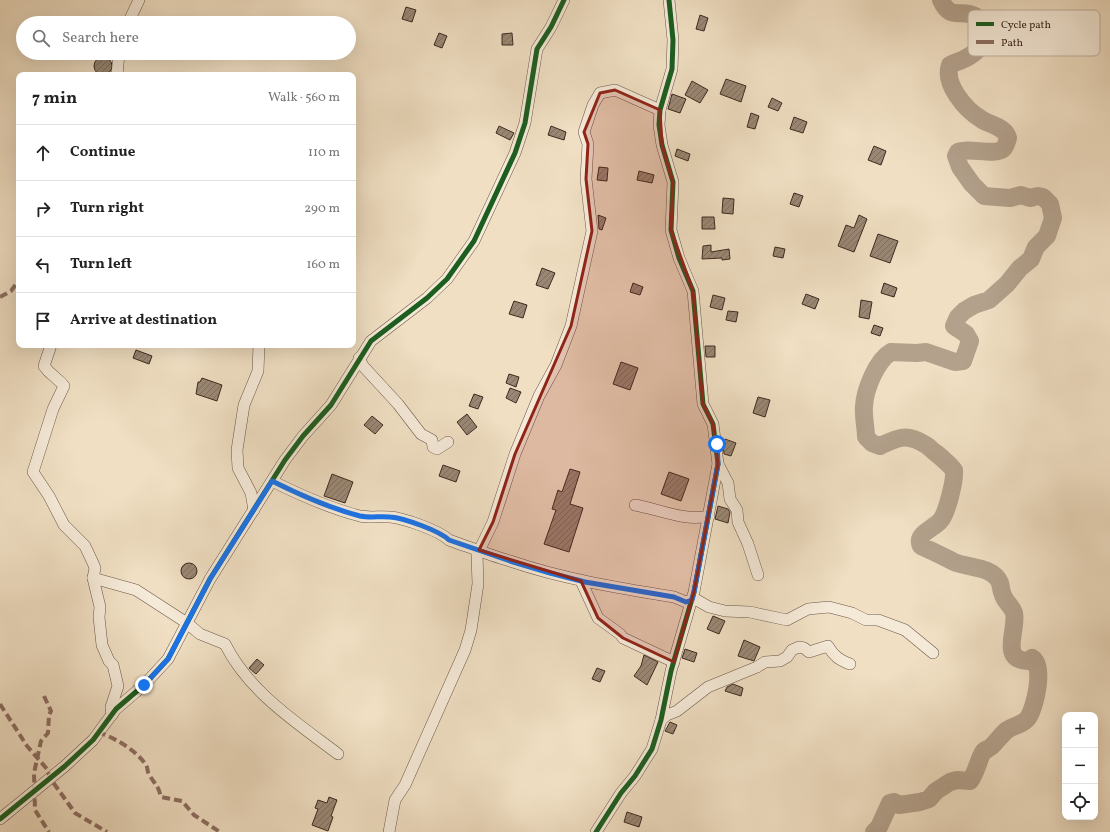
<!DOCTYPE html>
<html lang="en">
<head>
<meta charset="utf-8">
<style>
  body { margin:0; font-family:Vollkorn,serif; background:#f2f2f2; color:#222 }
  .controls { position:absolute; right:12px; bottom:12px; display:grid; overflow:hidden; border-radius:8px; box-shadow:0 4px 16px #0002 }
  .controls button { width:36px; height:36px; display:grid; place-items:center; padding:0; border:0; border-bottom:1px solid #e0e0e0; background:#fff; color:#222; font:20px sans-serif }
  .stop { position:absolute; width:12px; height:12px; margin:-9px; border:3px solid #1a73e8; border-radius:50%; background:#fff }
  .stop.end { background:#1a73e8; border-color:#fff; box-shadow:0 1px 4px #0008 }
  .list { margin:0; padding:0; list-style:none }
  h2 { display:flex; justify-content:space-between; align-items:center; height:52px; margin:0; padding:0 16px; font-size:17px }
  h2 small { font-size:13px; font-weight:400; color:#767676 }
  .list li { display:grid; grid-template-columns:26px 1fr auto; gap:12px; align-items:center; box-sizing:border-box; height:56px; padding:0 16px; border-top:1px solid #e0e0e0 }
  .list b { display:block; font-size:15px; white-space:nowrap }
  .list em { font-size:13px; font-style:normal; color:#767676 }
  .icon { flex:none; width:22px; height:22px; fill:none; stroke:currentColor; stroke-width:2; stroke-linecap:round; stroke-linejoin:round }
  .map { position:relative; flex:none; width:1110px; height:832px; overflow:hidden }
  .search { position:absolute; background:#fff; box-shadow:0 4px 16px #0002; left:16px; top:16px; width:340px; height:44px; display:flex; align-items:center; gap:10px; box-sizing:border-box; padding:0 14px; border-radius:22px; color:#767676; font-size:15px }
  .panel { position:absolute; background:#fff; box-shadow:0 4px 16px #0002; left:16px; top:72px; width:340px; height:276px; border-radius:8px }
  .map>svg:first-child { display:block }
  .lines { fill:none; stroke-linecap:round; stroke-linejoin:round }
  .river { stroke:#b3a18c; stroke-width:18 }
  .building { fill:url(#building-hatch); stroke:#3d2a20 }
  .street-casing { stroke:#6a5749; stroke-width:12 }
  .street { stroke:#f5ead8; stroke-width:11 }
  .quiet { stroke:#8d6e63; stroke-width:4; stroke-dasharray:8 4; stroke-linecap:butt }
  .cycleway-casing { stroke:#f5ead8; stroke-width:8 }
  .cycleway { stroke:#1b5e20; stroke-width:5 }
  .route { stroke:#1a73e8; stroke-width:5 }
  .marked { fill:#8f2418; fill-opacity:0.2; stroke:#8f2418; stroke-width:3; stroke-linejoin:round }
  .key { fill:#f5ead8; stroke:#beb0a1; stroke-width:1 }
  .key-label { font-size:11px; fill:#3d2a20 }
</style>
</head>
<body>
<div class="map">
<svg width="1110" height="832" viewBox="0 0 1110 832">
  <defs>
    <pattern id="building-hatch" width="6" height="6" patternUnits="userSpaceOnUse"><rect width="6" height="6" fill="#9a8875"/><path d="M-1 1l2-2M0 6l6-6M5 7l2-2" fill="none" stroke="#7f6f60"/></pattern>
  </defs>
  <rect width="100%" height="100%" fill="#f0dfc3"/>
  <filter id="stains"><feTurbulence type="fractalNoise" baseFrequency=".005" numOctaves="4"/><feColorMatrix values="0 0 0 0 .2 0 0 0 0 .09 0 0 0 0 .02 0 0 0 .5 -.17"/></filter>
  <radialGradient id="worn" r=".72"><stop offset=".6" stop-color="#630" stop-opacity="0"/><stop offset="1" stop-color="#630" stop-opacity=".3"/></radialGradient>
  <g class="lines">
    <path class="river" d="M874,832L879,827L890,803L894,802L899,805L920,802L929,799L936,791L950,782L957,780L970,781C977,772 980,754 984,751C987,749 990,748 992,746C997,741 1001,735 1007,730C1014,725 1023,725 1028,718C1035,708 1045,666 1032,658L1028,661C999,660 1018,629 1014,613C1012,606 1005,602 1003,595C1001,591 1001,587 1000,583C993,566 968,568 954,562C943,556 932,551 921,546C915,534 933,529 940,521C947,514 955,480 954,470C948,463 942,458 936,453C932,451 930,447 926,445C907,433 899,437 880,446L872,443L866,437C866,427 863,417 864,406C865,390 876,361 891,352L917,353L926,352L955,362L963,361L970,341L966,334L954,326L958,317L964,311L974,305L989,300L1007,284L1020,268L1031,259L1036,247L1047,236L1053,218L1050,204L1043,197L1038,196L1030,198L1021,195L1010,198L984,196L972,184L960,167L956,156L958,152C969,147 994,156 1003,149C1006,147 1007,141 1008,138C1005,126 989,125 981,119C966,110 943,84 950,65C954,62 958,62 962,60C974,55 983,46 988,34C985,27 981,20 975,16C960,8 951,22 941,0"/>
  </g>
  <g class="building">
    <path d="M406,7L416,10L412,22L402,19Z"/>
    <path d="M700,15L708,18L704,31L696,29Z"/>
    <path d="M439,33L447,36L442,48L434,45Z"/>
    <path d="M512,33L513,45H502V34Z"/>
    <circle cx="103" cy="66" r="9"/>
    <path d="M726,79L746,86L741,102L720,94Z"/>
    <path d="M692,81L708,90L700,103L685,95Z"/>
    <path d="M672,94L686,99L680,113L668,109Z"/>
    <path d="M772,98L782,103L778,111L768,107Z"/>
    <path d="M751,113L759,116L755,129L747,127Z"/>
    <path d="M794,117L807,122L803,133L790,129Z"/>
    <path d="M499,126L514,133L510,140L496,133Z"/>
    <path d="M551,126L566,132L564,140L548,135Z"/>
    <path d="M874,146L886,151L881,165L868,160Z"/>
    <path d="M677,149L690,154L688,161L675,156Z"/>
    <path d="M599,167L608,168L607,181L597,180Z"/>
    <path d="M639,171L654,175L652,183L637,180Z"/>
    <path d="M794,193L803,196L799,207L790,204Z"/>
    <path d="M723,198L734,199L733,214L722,213Z"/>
    <path d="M598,215L606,218L602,230L599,229Z"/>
    <path d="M859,215L867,219L854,252L838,246L846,225L854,228Z"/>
    <path d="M702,217H714L715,229H702Z"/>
    <path d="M878,234L898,241L890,263L870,256Z"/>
    <path d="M711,245V252L729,249L730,259L722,260V258L702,259L703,246Z"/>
    <path d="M775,247L785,249L783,258L773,256Z"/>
    <path d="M542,268L555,273L548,289L536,285Z"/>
    <path d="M633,283L643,287L640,295L630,292Z"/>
    <path d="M884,283L897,288L894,297L881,293Z"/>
    <path d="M806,294L819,299L815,309L802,304Z"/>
    <path d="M713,295L725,298L722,310L710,307Z"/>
    <path d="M861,300L872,302L869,319L859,317Z"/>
    <path d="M514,301L527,305L523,318L509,314Z"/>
    <path d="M728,311L738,312L736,322L726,320Z"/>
    <path d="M874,325L883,328L880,336L871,333Z"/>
    <path d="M705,346H715V357H706Z"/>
    <path d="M136,350L152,356L149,364L133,358Z"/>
    <path d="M621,362L638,368L630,390L613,384Z"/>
    <path d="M509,374L519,377L516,387L506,383Z"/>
    <path d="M202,378L222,385L217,401L196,394L198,382H200Z"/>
    <path d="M510,388L521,392L516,403L506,398Z"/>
    <path d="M474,394L483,397L478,409L469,406Z"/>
    <path d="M758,397L770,400L765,417L753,413Z"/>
    <path d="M467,414L477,427L467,435L457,422Z"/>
    <path d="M372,416L383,425L375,434L364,425Z"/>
    <path d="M725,439L736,443L731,456L724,454L723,445Z"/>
    <path d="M443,465L460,471L456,482L439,476Z"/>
    <path d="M570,469L580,472L570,504L583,508L569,552L544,544L556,510L552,509L558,490L562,492Z"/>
    <path d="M669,472L689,479L681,501L661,494Z"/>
    <path d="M332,474L353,482L345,503L324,496Z"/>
    <path d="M718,506L728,509L730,512L728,523L715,519Z"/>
    <circle cx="189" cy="571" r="8"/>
    <path d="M713,616L725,621L719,634L707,629Z"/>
    <path d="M744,640L760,647L754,661L738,656Z"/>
    <path d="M685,649L697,653L694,662L682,658Z"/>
    <path d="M644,655L658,662L647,685L634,676L641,666Z"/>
    <path d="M257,659L264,665L256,674L249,668Z"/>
    <path d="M597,668L605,671L600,682L592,679Z"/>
    <path d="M733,684L743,688L741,696L725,691L727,687Z"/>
    <path d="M670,722L677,725L673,734L665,731Z"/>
    <path d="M329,797L337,800L331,816L333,817L328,831L312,825L318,809L315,808L318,800L327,803Z"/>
    <path d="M627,812L642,817L639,827L624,822Z"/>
  </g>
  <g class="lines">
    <defs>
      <g id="street">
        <path d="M128,23L139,0"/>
        <path d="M117,75L119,53"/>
        <path d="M51,345L44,366C51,376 57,377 64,386L53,409L33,472L49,496L64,525L85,546L93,563L95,568L93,578L100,607L99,617L102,645L109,661L113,665L118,686L111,707L112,715"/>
        <path d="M359,358L363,366L398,404L421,434L432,440L433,447L437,449L448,442"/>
        <path d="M718,464L728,483L730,499L737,510L738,522L748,544L758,575"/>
        <path d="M272,481C300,495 329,508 360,516C370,518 380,516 390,517C404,518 440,531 449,540C469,547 489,555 510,561C563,579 618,588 674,597L686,602L695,599L709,607L725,611L750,612L787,620L808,609L829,607L852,613L866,620H878L905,630L933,653"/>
        <path d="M635,505C658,509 686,522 709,516"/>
        <path d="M254,510L251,493L238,468L237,450L244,405L258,371L259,345"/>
        <path d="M93,578L136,590L187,623L200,634L225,644C249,692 296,722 338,754"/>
        <path d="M581,581L598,618L620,634L623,638L674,662"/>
        <path d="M661,720L667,715L677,711L708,687L757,667L765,662L780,661L787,657L792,650L799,647L804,648L809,652L828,646C834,656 839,660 850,664"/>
        <path d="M0,819L65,766L93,740L116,709L144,685L168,659L210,579L285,460L303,436L331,405L371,341L427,298L447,279L474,241L515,153L525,123L537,49L551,27L564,0"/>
        <path d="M389,832L395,800L405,785L465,650L471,630L478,584L477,555L493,522L515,454L539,396L556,365L571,326L592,231L586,179L588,144L584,132L593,105L600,93L615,90L660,110"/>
        <path d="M596,832L621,793L635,776L652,749L661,720L671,671L694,592L718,464L713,424L703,404L693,291L679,258L671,230L673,182L662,145L659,125L660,110L672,69L673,40L669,0"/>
      </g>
    </defs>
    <use href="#street" class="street-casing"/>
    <use href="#street" class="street"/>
    <g class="quiet">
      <path d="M0,297L11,291L19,280"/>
      <path d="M44,696L51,711L49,715L48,733L41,741L34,773L35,810L49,832"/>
      <path d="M0,704L27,746L47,769L50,778L75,813L107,832"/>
      <path d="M98,732C115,738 136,750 146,765C148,768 147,773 150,776C156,786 158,785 161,797L182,801L194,815L220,832"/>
    </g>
    <defs>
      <g id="cycleway">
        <path d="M0,819L65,766L93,740L116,709L144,685L168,659L210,579L285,460L303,436L331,405L371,341L427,298L447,279L474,241L515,153L525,123L537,49L551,27L564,0"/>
        <path d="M596,832L621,793L635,776L652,749L661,720L671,671L694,592L718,464L713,424L703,404L693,291L679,258L671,230L673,182L662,145L659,125L660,110L672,69L673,40L669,0"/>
      </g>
    </defs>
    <use href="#cycleway" class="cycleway-casing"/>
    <use href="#cycleway" class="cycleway"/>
  </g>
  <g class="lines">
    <path class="route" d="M144,685L168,659L210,579L272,481C300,495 329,508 360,516C370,518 380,516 390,517C404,518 440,531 449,540L510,561L550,573L585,582L674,597L686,602L692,600L694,592L718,464L717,444"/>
  </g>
  <path class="marked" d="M615,90L660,110L662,145L673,182L671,230L693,291L703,404L713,424L718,464L694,592L674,662L623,638L598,618L581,581L479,550L493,522L515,454L571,326L592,231L586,179L588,144L584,132L600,93Z"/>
  <rect x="968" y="10" width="132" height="46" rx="6" class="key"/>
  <rect x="976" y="22" width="18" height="4" fill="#1b5e20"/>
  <rect x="976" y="40" width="18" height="4" fill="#8d6e63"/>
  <g class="key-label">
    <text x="1001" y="28">Cycle path</text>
    <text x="1001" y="46">Path</text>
  </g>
  <rect width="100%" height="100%" filter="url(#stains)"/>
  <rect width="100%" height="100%" fill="url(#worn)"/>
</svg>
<div class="controls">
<button>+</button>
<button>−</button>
<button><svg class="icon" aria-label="locate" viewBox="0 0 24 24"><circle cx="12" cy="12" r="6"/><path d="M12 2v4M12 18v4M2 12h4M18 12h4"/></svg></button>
</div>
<div class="stop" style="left:717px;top:444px"></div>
<div class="stop end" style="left:144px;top:685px"></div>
<div class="search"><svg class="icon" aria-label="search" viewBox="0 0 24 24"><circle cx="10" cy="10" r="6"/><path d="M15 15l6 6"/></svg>Search here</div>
<section class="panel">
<h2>7 min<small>Walk · 560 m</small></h2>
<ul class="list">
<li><svg class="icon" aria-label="ahead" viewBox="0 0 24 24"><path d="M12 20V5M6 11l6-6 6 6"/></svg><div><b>Continue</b></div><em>110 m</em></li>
<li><svg class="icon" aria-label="right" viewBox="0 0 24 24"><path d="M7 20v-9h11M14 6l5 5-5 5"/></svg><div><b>Turn right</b></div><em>290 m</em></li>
<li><svg class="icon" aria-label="left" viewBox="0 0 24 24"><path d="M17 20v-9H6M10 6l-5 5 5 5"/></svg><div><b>Turn left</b></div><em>160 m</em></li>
<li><svg class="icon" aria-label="arrive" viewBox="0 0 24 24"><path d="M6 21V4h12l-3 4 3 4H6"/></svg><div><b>Arrive at destination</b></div></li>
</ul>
</section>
</div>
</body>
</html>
